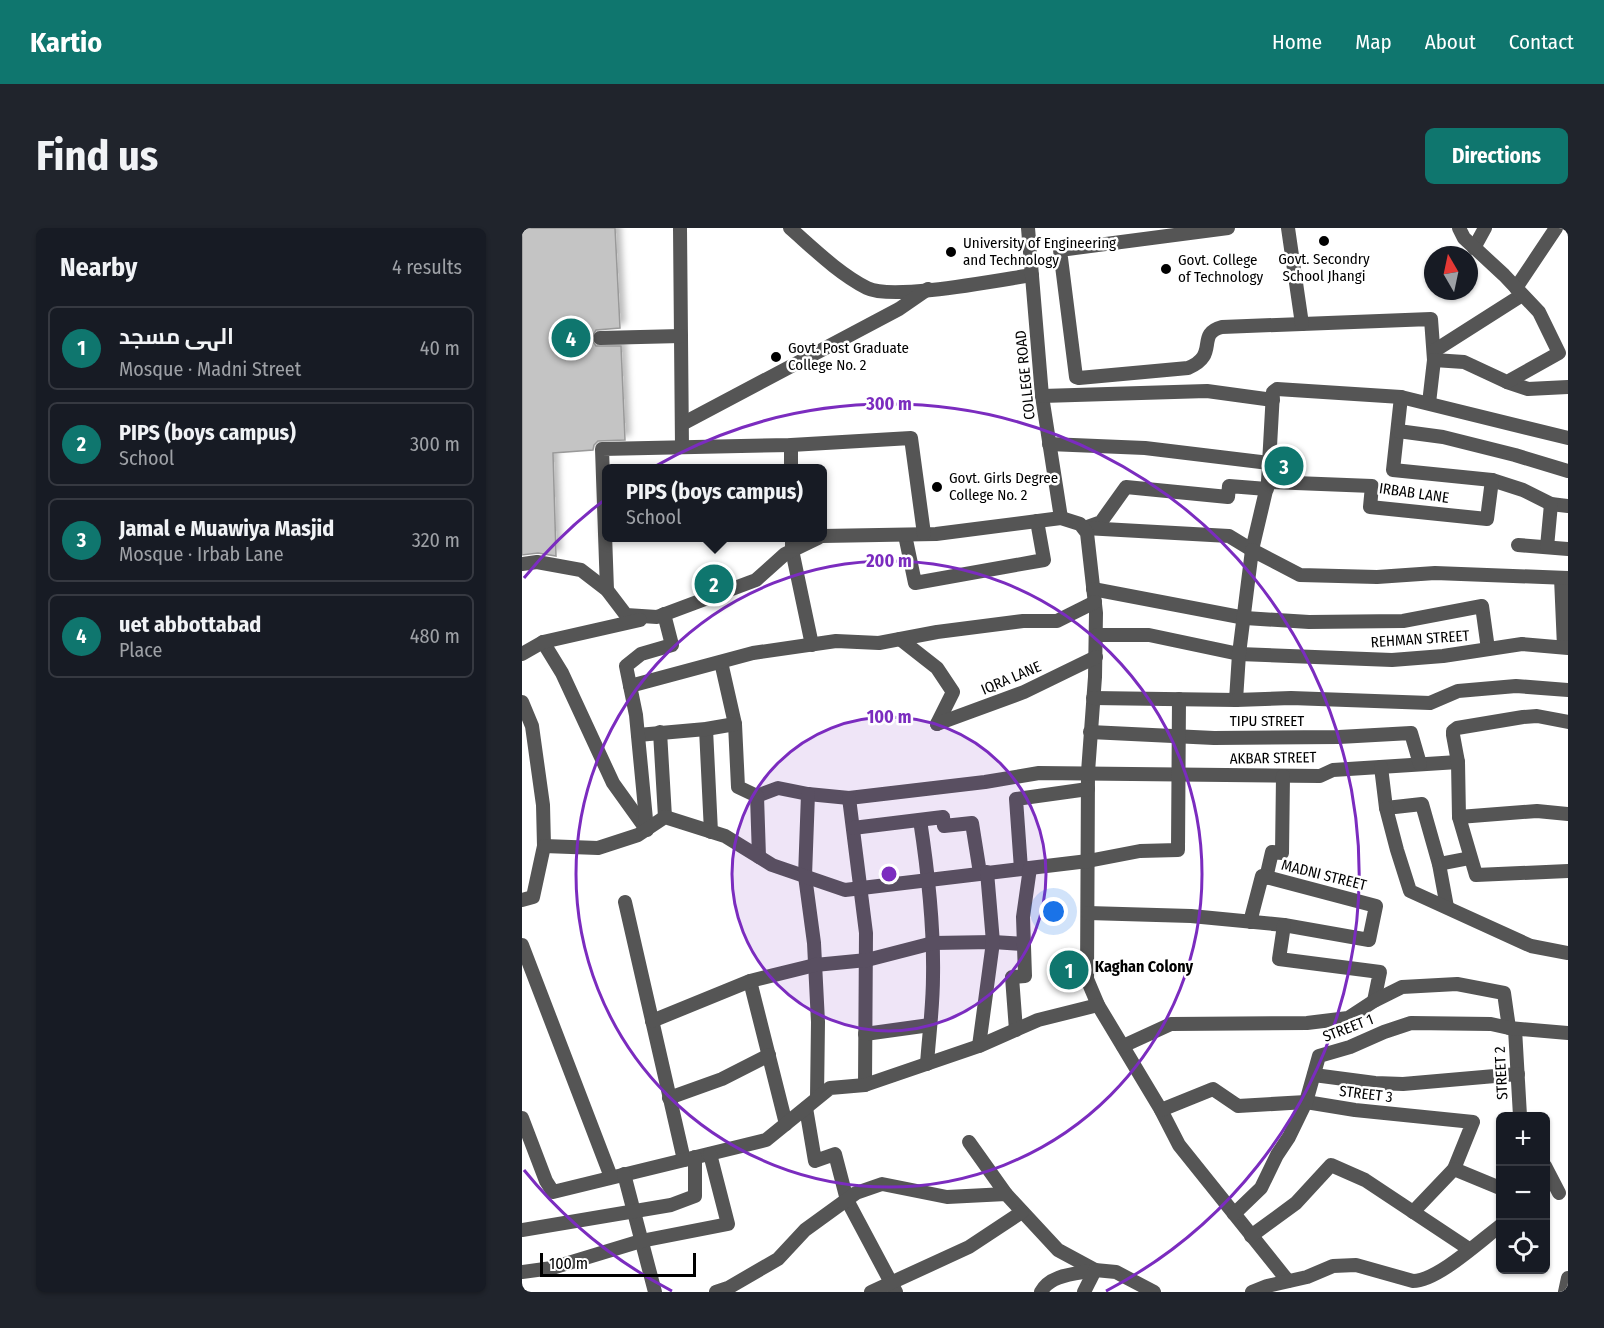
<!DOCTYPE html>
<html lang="en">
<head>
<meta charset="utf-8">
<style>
  body { margin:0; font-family:"Fira Sans Condensed",Cairo,sans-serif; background:#20242c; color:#f1f3f6 }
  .controls { position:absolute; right:18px; bottom:18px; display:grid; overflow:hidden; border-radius:9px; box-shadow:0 2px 4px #0004 }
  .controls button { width:54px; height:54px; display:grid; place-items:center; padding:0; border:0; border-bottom:2px solid #363941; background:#171b24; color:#f1f3f6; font:30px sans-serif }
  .compass { position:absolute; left:902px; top:18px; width:54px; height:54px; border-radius:50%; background:#171b24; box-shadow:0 2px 4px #0004; rotate:351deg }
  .scale { position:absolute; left:18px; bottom:15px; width:156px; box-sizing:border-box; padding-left:6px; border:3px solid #000; border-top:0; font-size:16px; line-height:21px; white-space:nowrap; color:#000; -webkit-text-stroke:4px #fff; paint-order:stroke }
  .you { position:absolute; left:532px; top:684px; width:21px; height:21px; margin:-15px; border:4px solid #fff; border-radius:50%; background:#1a73e8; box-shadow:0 0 0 9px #1a73e833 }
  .badge { display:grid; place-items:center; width:39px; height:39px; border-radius:50%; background:#0f766e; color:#fff; font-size:20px; font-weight:700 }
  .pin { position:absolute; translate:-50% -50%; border:3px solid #fff; box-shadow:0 2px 6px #0006 }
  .popup { position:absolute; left:80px; top:236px; width:225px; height:78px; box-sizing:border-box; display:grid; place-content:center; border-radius:9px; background:#171b24; filter:drop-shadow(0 2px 4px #0005); font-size:20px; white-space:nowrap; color:#9ea1a6 }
  .popup b { font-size:22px; color:#f1f3f6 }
  .popup::after { content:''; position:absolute; left:50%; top:100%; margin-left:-12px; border:12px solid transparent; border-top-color:#171b24 }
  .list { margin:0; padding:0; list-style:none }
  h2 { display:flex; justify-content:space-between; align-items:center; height:78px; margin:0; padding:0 24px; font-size:26px }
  h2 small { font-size:20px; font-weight:400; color:#9ea1a6 }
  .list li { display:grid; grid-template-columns:39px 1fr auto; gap:18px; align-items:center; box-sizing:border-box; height:84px; margin:0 12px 12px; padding:0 12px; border:2px solid #363941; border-radius:9px }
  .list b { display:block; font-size:22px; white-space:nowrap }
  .list p { margin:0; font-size:20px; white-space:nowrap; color:#9ea1a6 }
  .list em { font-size:20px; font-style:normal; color:#9ea1a6 }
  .icon { flex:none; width:33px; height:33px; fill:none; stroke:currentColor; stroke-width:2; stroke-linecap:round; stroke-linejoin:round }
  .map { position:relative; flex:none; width:1046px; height:1064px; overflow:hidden; border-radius:9px }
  header { display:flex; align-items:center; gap:36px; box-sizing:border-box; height:84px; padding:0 30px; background:#0f766e; color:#fff }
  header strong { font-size:28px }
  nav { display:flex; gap:33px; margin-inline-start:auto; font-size:21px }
  .intro { display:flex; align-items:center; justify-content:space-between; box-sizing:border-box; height:144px; padding:0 36px }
  h1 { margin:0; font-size:42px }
  .button { padding:15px 27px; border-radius:9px; background:#0f766e; color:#fff; font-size:21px; font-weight:700 }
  main { display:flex; gap:36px; padding:0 36px }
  aside { flex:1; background:#171b24; border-radius:9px; box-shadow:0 2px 4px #0004 }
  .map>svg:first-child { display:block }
  .building { fill:#c4c4c4; stroke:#999; stroke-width:1.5; filter:url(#shadow) }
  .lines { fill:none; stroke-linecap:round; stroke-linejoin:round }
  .minor { stroke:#555; stroke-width:14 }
  .ring { fill:none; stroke:#7b2cbf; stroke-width:3 }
  .poi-dot { fill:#000; stroke:#fff; stroke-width:2 }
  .labels { text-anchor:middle; stroke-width:5; stroke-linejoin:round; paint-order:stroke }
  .poi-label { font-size:15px; fill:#000; stroke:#fff; text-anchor:start }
  .street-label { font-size:15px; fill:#000; stroke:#fff }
  .neighbourhood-label { font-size:16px; font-weight:bold; fill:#000; stroke:#fff }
  .centre { fill:#7b2cbf; stroke:#fff; stroke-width:3 }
  .ring-label { font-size:18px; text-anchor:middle; font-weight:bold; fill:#7b2cbf; stroke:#fff; stroke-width:5; stroke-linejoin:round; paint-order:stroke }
</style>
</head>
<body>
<header>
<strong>Kartio</strong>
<nav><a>Home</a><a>Map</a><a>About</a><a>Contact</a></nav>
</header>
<div class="intro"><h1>Find us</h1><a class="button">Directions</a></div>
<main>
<aside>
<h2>Nearby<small>4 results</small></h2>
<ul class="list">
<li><span class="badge">1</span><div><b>الہی مسجد</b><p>Mosque · Madni Street</p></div><em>40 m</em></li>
<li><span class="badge">2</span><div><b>PIPS (boys campus)</b><p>School</p></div><em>300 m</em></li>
<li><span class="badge">3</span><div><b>Jamal e Muawiya Masjid</b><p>Mosque · Irbab Lane</p></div><em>320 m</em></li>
<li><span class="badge">4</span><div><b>uet abbottabad</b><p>Place</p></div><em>480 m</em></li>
</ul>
</aside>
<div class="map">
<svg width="1046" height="1064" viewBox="0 0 1046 1064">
  <defs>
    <filter id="shadow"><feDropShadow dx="5" dy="-5" stdDeviation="3" flood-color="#0004"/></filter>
  </defs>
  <rect width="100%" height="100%" fill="#fff"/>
  <g class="building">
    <path d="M0,0H93L98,100L74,102L69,111L74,118H99L103,212L76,213L72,217L71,222L31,225L34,328L16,325L0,327Z"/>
    <path d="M756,228L773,232L774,246L756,245Z"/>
  </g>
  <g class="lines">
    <g class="minor">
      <path d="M158,0L160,219"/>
      <path d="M268,0C292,21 316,45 345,60C371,73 477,52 510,47"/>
      <path d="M506,0L520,168L539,290"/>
      <path d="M706,0L538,22L554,149L557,150L666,140C698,127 673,106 700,99L909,91L912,132"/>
      <path d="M766,0L780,96"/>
      <path d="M952,20L963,0"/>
      <path d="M994,60L1034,0"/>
      <path d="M78,110L159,108"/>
      <path d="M912,123L1000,67"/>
      <path d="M985,154L1006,161L1046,159"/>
      <path d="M520,168L685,163L751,172"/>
      <path d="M879,169L871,242L970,252L1001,262L1029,276L1046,278"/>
      <path d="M907,175L912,132L942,134L985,154L1037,125L1017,84L982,47L942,10L937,0"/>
      <path d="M160,196L377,81L406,61"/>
      <path d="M876,203L921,209L993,227L1046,243"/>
      <path d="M527,216L623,220L747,235"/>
      <path d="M269,217V240"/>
      <path d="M746,254L751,164L755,161L879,169L1046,210"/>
      <path d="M565,299L579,294L604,259L706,269L707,258L745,261"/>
      <path d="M563,300L707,308L730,322L746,254L850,258L848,279L965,291L970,252"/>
      <path d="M383,307L393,355L522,332L515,293"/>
      <path d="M300,308L414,306L539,290L558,296L565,305L574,385L573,449L566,544L565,751L576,777L639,882L657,917L766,1053"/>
      <path d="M270,310V322L290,417"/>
      <path d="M996,317L1046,321"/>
      <path d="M1025,319L1029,276"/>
      <path d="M0,336L15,334L59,342L85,362L104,387L135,389L234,352L263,326L296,310"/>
      <path d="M1039,350L1042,419"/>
      <path d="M571,361L723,390L787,394L881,393L960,378L966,421"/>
      <path d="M85,362L80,221L269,217L389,210L402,306"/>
      <path d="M575,407H627L717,426L870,432L921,428L1000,416L1046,420"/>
      <path d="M378,411L415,440L431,464L415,496"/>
      <path d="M21,414L40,445L91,555L124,601"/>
      <path d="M0,426L21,414L118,392"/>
      <path d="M199,434L213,496L216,559L235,568L256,560L286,566L327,570L463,554L517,545L798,548L811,542L936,534"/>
      <path d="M108,458L231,425L314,413L357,415L415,404L501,393H535L573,374"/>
      <path d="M571,470L714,472L717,426L730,322L778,347L855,349L913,345L1046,350"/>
      <path d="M714,472L769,470L908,475L936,463L994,458L1046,462"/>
      <path d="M0,474L10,498L21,577L22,618L11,669L0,672"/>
      <path d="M1046,494L1015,488L1001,489L935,500L931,503V507L936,534L937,589L954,647L1046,643"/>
      <path d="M415,496L502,464L574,429"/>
      <path d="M184,501L189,604"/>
      <path d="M138,504L143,589"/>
      <path d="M568,504L692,510L817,509L889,505L898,536"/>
      <path d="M116,507L184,501L213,496"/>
      <path d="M859,539L864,580L900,576L917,636L925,679"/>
      <path d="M286,566L283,648L292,715L296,794L295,869"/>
      <path d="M235,568L237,629"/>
      <path d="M327,570L344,705L343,857"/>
      <path d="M864,580L875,622L888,663L1009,718L1046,725"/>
      <path d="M937,589L1015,583L1046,586"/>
      <path d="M398,592C406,644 412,696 411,749C411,778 407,807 405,836"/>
      <path d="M331,600L421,589L422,598L450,595L458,645"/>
      <path d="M125,602L114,487L104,438L119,426L150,417L142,386"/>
      <path d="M22,618L76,620L116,607L143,589L203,608L250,637L323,662L566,633L618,623L656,622L657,471"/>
      <path d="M917,636L948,630"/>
      <path d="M499,641L494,571L566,561"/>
      <path d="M744,650L750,624L760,625L761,548"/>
      <path d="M103,674L162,932"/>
      <path d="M566,685L669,688L762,697L847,712L854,678L740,648L728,694"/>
      <path d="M762,697L757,731L858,744L852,773"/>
      <path d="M0,717L89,949"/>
      <path d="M228,753L264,896"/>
      <path d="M130,793L228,753L293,737L345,732L411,715L471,714L502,716"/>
      <path d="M993,801L998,888"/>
      <path d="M494,802L490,749L503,748L501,689L508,640"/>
      <path d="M343,806L408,797"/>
      <path d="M457,818L471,714L465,644"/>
      <path d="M601,818L649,796L785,795L826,790L852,773L880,759L935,756L982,765L987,800"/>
      <path d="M792,847L853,855L881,856L996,846"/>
      <path d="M147,870L200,851L247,827"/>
      <path d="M284,880L293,933L313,926L325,972L374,1064"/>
      <path d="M639,882L691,861L716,878L784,874L833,882L951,894L932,941L891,984"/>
      <path d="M0,890L24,953L31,964L244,912L308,860L343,857L457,818L516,792L576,777"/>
      <path d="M447,914L484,966"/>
      <path d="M1023,938L1037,965"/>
      <path d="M932,941L978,960"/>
      <path d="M102,946L133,1064"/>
      <path d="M712,986L739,960L755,927L767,909L784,874L797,828L828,819L862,804L889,795L969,796L987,800L1046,805"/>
      <path d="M0,1002L149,977L173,968V929"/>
      <path d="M729,1008L774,975L809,937L843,952L947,1021"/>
      <path d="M0,1044L30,1040L119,1013L206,996L188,926"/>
      <path d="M194,1064L206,1060L256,1031L283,1002L334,965L360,956L425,969L484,966L536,1022L573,1042L594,1044L632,1064"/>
      <path d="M349,1064L447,1019L500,984"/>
      <path d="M519,1064C528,1046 555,1046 573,1042"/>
      <path d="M562,1064L573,1042"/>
      <path d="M730,1064L745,1058L785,1049L811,1038L834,1037L891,1053C915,1053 958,1013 978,998"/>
      <path d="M1043,1064L1046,1050"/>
    </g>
  </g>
  <circle cx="367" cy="646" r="157" fill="#7b2cbf" fill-opacity=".12"/>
  <g class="ring">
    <circle cx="367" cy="646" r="157"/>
    <circle cx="367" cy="646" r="313"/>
    <path d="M150 1063A470 470 0 0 1 2 942M2 350A470 470 0 1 1 584 1063"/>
  </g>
  <g class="poi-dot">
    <circle cx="802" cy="13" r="6"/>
    <circle cx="429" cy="24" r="6"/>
    <circle cx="644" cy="41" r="6"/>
    <circle cx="254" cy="129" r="6"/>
    <circle cx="415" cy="259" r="6"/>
  </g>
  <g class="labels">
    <g class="poi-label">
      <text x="441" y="20">University of Engineering<tspan x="441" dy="17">and Technology</tspan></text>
      <text x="802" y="36" text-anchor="middle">Govt. Secondry<tspan x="802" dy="17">School Jhangi</tspan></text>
      <text x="656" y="37">Govt. College<tspan x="656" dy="17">of Technology</tspan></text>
      <text x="266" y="125">Govt. Post Graduate<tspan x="266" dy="17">College No. 2</tspan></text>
      <text x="427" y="255">Govt. Girls Degree<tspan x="427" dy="17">College No. 2</tspan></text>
    </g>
    <g class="street-label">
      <text transform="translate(503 147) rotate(-96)" y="5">COLLEGE ROAD</text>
      <text transform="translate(892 265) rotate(8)" y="5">IRBAB LANE</text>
      <text transform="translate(898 411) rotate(-4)" y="5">REHMAN STREET</text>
      <text transform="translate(489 450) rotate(-23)" y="5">IQRA LANE</text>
      <text x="745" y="498">TIPU STREET</text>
      <text transform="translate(751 530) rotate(-1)" y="5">AKBAR STREET</text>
      <text transform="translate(802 647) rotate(14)" y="5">MADNI STREET</text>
      <text transform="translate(826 800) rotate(-21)" y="5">STREET 1</text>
      <text transform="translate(979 845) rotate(-93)" y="5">STREET 2</text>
      <text transform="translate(844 866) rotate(7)" y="5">STREET 3</text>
    </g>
    <g class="neighbourhood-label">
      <text x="622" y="744">Kaghan Colony</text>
    </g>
  </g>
  <circle cx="367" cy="646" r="9" class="centre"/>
  <g class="ring-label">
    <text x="367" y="182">300 m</text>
    <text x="367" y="339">200 m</text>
    <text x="367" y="495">100 m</text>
  </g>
</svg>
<div class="controls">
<button>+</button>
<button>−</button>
<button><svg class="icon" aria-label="locate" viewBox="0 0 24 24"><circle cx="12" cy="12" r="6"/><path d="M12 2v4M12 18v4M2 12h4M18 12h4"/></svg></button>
</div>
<svg class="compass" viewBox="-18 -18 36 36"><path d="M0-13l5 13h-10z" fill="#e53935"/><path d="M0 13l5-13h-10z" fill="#9ea1a6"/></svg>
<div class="scale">100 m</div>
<div class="you"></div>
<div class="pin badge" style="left:547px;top:742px">1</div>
<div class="pin badge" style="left:192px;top:356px">2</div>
<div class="popup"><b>PIPS (boys campus)</b>School</div>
<div class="pin badge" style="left:762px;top:238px">3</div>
<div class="pin badge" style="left:49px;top:110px">4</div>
</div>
</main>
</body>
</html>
